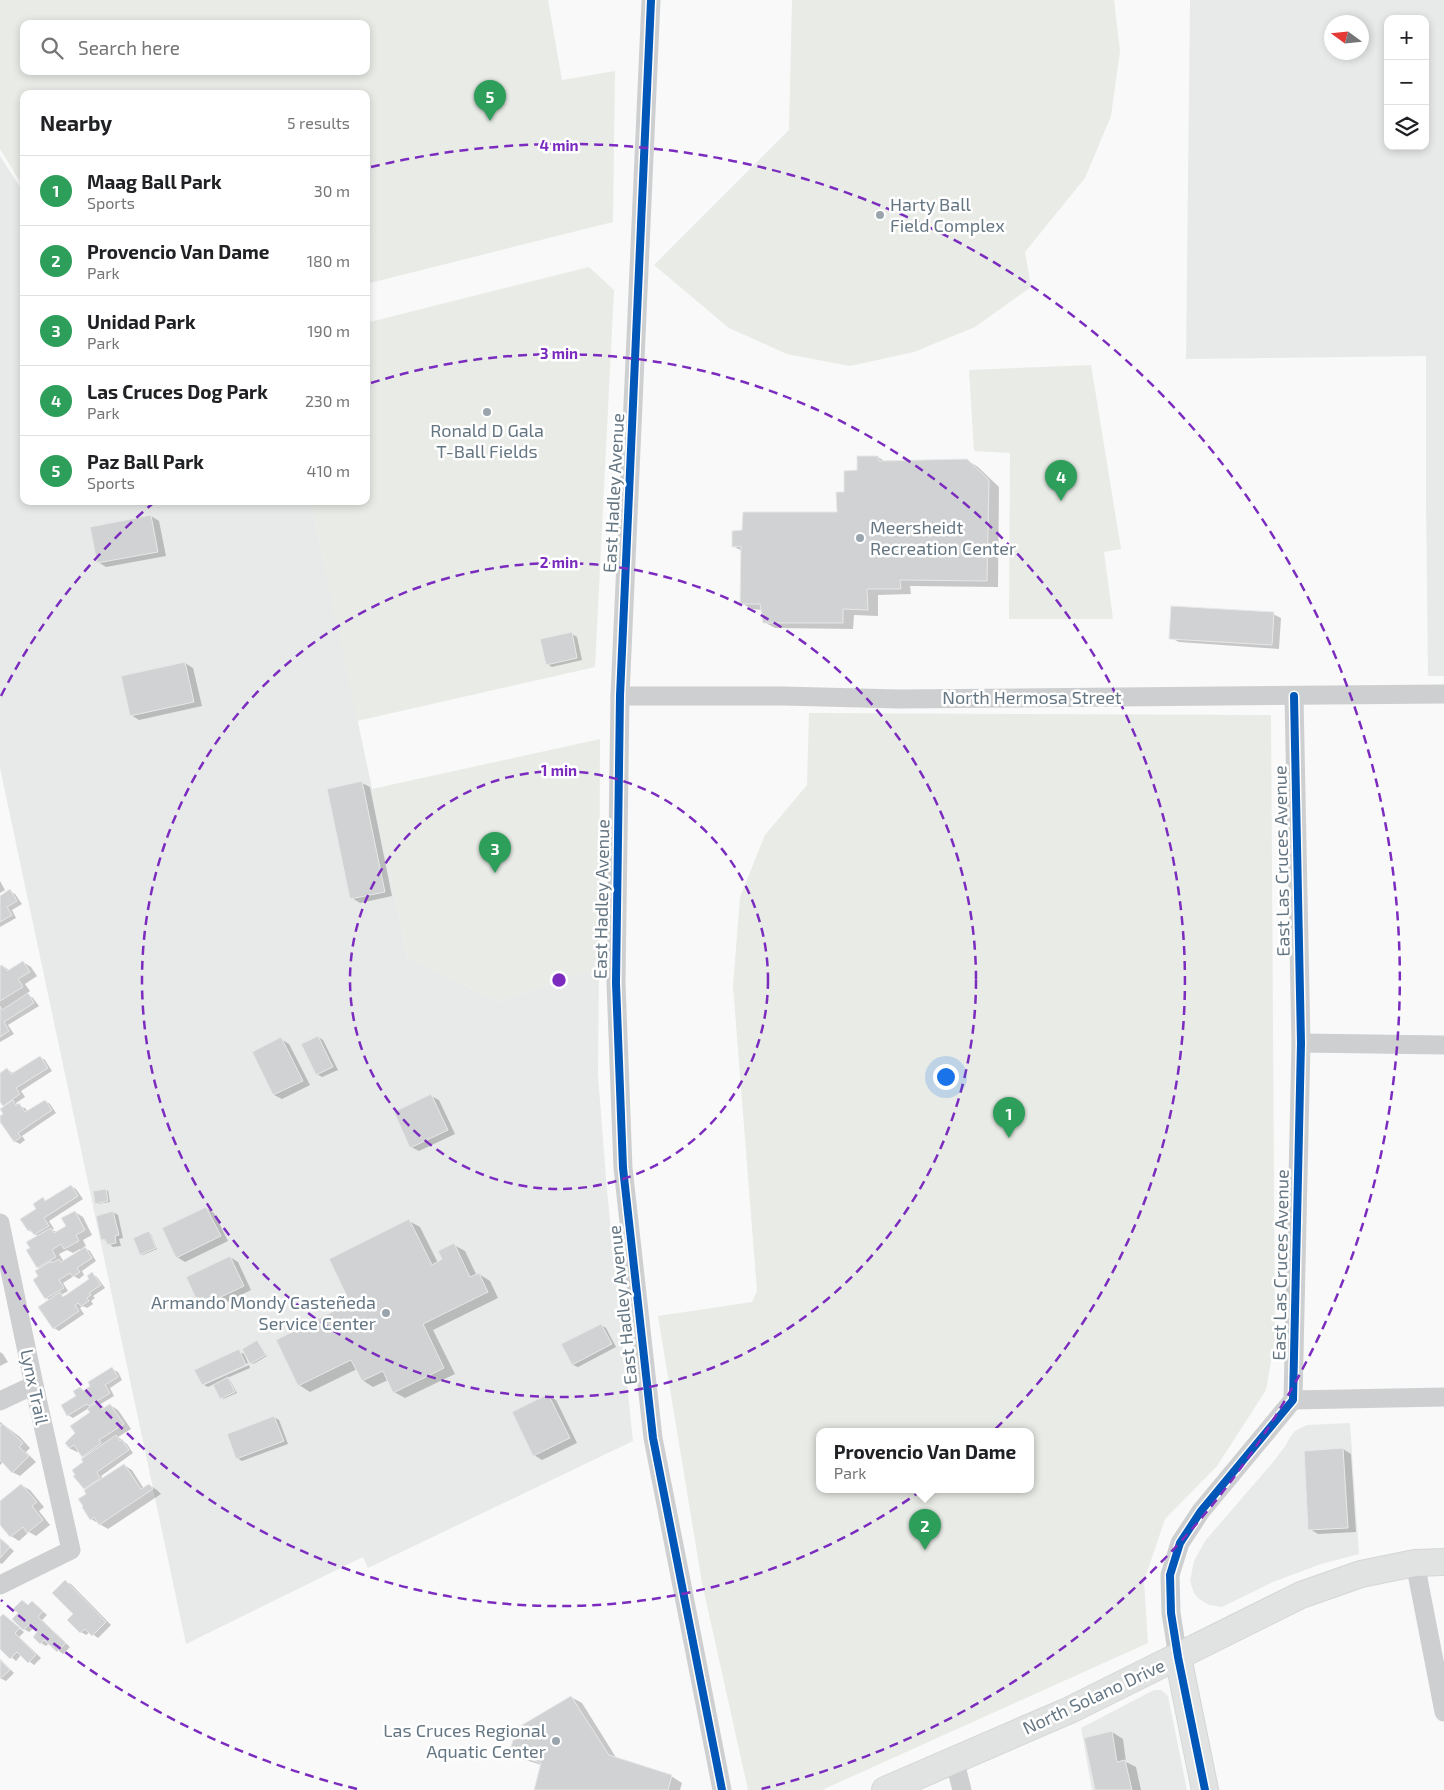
<!DOCTYPE html>
<html lang="en">
<head>
<meta charset="utf-8">
<style>
  body { margin:0; font-family:"Exo 2",sans-serif; background:#f6f6f6; color:#202124 }
  .controls { position:absolute; right:15px; top:15px; display:grid; overflow:hidden; border-radius:10px; box-shadow:0 2px 8px #0003 }
  .controls button { width:45px; height:45px; display:grid; place-items:center; padding:0; border:0; border-bottom:1px solid #e0e0e0; background:#fff; color:#202124; font:25px sans-serif }
  .compass { position:absolute; left:1324px; top:15px; width:45px; height:45px; border-radius:50%; background:#fff; box-shadow:0 2px 8px #0003; rotate:285deg }
  .you { position:absolute; left:945px; top:1076px; width:18px; height:18px; margin:-12px; border:4px solid #fff; border-radius:50%; background:#1a73e8; box-shadow:0 0 0 8px #1a73e833 }
  .badge { display:grid; place-items:center; width:32px; height:32px; border-radius:50%; background:#565c61; color:#fff; font-size:16px; font-weight:700 }
  .pin { position:absolute; translate:-50% -41px; filter:drop-shadow(0 1px 2px #0008) }
  .pin::after { content:''; position:absolute; top:26px; width:18px; height:15px; background:inherit; clip-path:polygon(0 0,100% 0,50% 100%) }
  .popup { position:absolute; left:816px; top:1428px; width:218px; height:65px; box-sizing:border-box; display:grid; place-content:center; border-radius:10px; background:#fff; filter:drop-shadow(0 1px 4px #0005); font-size:16px; white-space:nowrap; color:#757577 }
  .popup b { font-size:19px; color:#202124 }
  .popup::after { content:''; position:absolute; left:50%; top:100%; margin-left:-10px; border:10px solid transparent; border-top-color:#fff }
  .list { margin:0; padding:0; list-style:none }
  h2 { display:flex; justify-content:space-between; align-items:center; height:65px; margin:0; padding:0 20px; font-size:21px }
  h2 small { font-size:16px; font-weight:400; color:#757577 }
  .list li { display:grid; grid-template-columns:32px 1fr auto; gap:15px; align-items:center; box-sizing:border-box; height:70px; padding:0 20px; border-top:1px solid #e0e0e0 }
  .list b { display:block; font-size:19px; white-space:nowrap }
  .list p { margin:0; font-size:16px; white-space:nowrap; color:#757577 }
  .list em { font-size:16px; font-style:normal; color:#757577 }
  .icon { flex:none; width:28px; height:28px; fill:none; stroke:currentColor; stroke-width:2; stroke-linecap:round; stroke-linejoin:round }
  .map { position:relative; flex:none; width:1444px; height:1790px; overflow:hidden }
  .search { position:absolute; background:#fff; box-shadow:0 2px 8px #0003; left:20px; top:20px; width:350px; height:55px; display:flex; align-items:center; gap:12px; box-sizing:border-box; padding:0 18px; border-radius:10px; color:#757577; font-size:19px }
  .panel { position:absolute; background:#fff; box-shadow:0 2px 8px #0003; left:20px; top:90px; width:350px; height:415px; border-radius:10px }
  .map>svg:first-child { display:block }
  .built { fill:#e8e9e9; fill-rule:evenodd }
  .green { fill:#e8ebe6; fill-rule:evenodd }
  .shadow { fill:#0003; fill-rule:evenodd }
  .building { fill:#d0d2d3; stroke:#e8e8e8 }
  .lines { fill:none; stroke-linecap:round; stroke-linejoin:round }
  .secondary-casing { stroke:#d5d6d7; stroke-width:28 }
  .street { stroke:#cecfd0; stroke-width:19 }
  .secondary { stroke:#e1e2e2; stroke-width:26 }
  .cycleway-casing { stroke:#fff; stroke-width:11 }
  .cycleway { stroke:#0057b8; stroke-width:8 }
  .ring { fill:none; stroke:#7b2cbf; stroke-width:2.5; stroke-dasharray:9 6 }
  .poi-dot { fill:#99a4ac; stroke:#fff; stroke-width:2 }
  .labels { text-anchor:middle; stroke-width:5; stroke-linejoin:round; paint-order:stroke }
  .poi-label { font-size:18px; fill:#657683; stroke:#fff; text-anchor:start }
  .street-label { font-size:18px; fill:#657683; stroke:#fff }
  .centre { fill:#7b2cbf; stroke:#fff; stroke-width:2.5 }
  .ring-label { font-size:15px; text-anchor:middle; font-weight:bold; fill:#7b2cbf; stroke:#fff; stroke-width:5; stroke-linejoin:round; paint-order:stroke }
</style>
</head>
<body>
<div class="map">
<svg width="1444" height="1790" viewBox="0 0 1444 1790">
  <rect width="100%" height="100%" fill="#f9f9f9"/>
  <g class="built">
    <path d="M1190,0H1444V676H1428L1426,501V356L1186,359ZM1388,19H1425V146H1388ZM1332,22H1362V52H1332Z"/>
    <path d="M0,156L24,193V501H311L408,958L498,1001L599,967L598,1075L607,1191L633,1441L368,1568L363,1557L186,1644L0,768Z"/>
    <path d="M1350,1423L1359,1554L1321,1564L1273,1582L1222,1607L1209,1605L1199,1599L1194,1593L1190,1581L1194,1561L1205,1541L1273,1462L1286,1445L1290,1437L1295,1431L1307,1425Z"/>
    <path d="M1154,1690H1161L1168,1696L1187,1790H1092L1081,1728Z"/>
  </g>
  <g class="green">
    <path d="M0,0H548L562,80L615,71L613,222L366,284V94H24V188L0,149ZM24,24H366V71H24Z"/>
    <path d="M792,0H1114L1120,51L1111,116L1085,178L1025,252L1031,287L975,327L914,352L850,366L787,354L729,328L654,265L789,130Z"/>
    <path d="M589,267L614,290L595,667L357,721L311,501H366V323Z"/>
    <path d="M1091,365L1121,549L1104,552L1113,619H1009L1010,453L974,451L969,370Z"/>
    <path d="M809,713L1271,715L1275,1338L1266,1390L1217,1466L1165,1519L1144,1581L1148,1643L822,1790H748L702,1583L658,1316L752,1302L757,1291L733,986L740,897L765,835L807,785ZM820,1431H1030V1489H820Z"/>
    <path d="M600,739L599,967L498,1001L408,958L372,789Z"/>
  </g>
  <g class="shadow">
    <path d="M878,457L886,462L967,460L978,467L999,487L998,587L910,586L911,594L878,595V616L854,615L853,629L775,628L764,622L762,610L752,609L741,603L742,551L733,546L839,513L845,493L858,471Z"/>
    <path d="M151,516L159,521L166,556L106,567L98,562Z"/>
    <path d="M1273,614L1281,618L1279,649L1179,642L1171,638Z"/>
    <path d="M572,634L577,637L582,660L552,667L547,664Z"/>
    <path d="M185,663L193,668L202,706L139,720L131,715L122,677Z"/>
    <path d="M362,783L370,787L392,896L360,903L352,898Z"/>
    <path d="M0,881L5,890L0,893Z"/>
    <path d="M10,891L15,894L22,904L12,910L16,918L0,927V897Z"/>
    <path d="M23,962L31,967L37,976L25,984L30,991L26,994L33,998L39,1006L8,1025L14,1034L0,1042V968L3,966L10,971Z"/>
    <path d="M318,1037L323,1040L338,1070L322,1077L317,1074Z"/>
    <path d="M281,1039L289,1044L310,1085L282,1099L274,1095L254,1053Z"/>
    <path d="M40,1057L45,1060L52,1071L21,1091L25,1097L16,1103L18,1106L25,1108L28,1112L45,1101L50,1104L56,1113L22,1136L25,1140L20,1144L14,1141L0,1120V1117L5,1114V1107L0,1102V1074L7,1069L14,1074Z"/>
    <path d="M431,1096L439,1100L455,1134L419,1151L411,1147Z"/>
    <path d="M71,1186L76,1189L83,1199L49,1221L54,1229L52,1230L57,1232L67,1227L75,1212L83,1217L92,1235L83,1240L86,1246L83,1247L90,1251L96,1261L82,1271L84,1275L79,1279L74,1276L63,1283L68,1291L61,1295L65,1297L91,1280L92,1274L97,1277L105,1288L93,1296L95,1298L91,1301L93,1304L87,1308L83,1306L80,1308L84,1314L59,1331L54,1328L50,1300L46,1298L35,1280L40,1277L42,1269L38,1267L31,1248L38,1236L28,1230L43,1199L47,1201ZM80,1249L81,1250L64,1262L59,1254L67,1250L73,1253Z"/>
    <path d="M106,1190L108,1191L110,1202L98,1204L96,1203Z"/>
    <path d="M206,1208L214,1213L228,1241L185,1262L177,1257Z"/>
    <path d="M113,1212L118,1215L123,1238L119,1239L121,1246L113,1247L103,1239Z"/>
    <path d="M409,1221L420,1227L438,1263L444,1260L454,1245L465,1251L477,1276L479,1274L490,1281L498,1298L433,1330L455,1374L405,1398L394,1392L388,1380L373,1387L362,1380L357,1369L310,1392L299,1385L277,1340L352,1303Z"/>
    <path d="M149,1233L151,1234L157,1249L143,1255L141,1254Z"/>
    <path d="M230,1257L238,1262L251,1290L209,1311L201,1306Z"/>
    <path d="M601,1325L606,1328L616,1347L578,1367L573,1365L563,1345Z"/>
    <path d="M257,1341L267,1356L253,1364L251,1361Z"/>
    <path d="M238,1351L244,1354L248,1363L204,1383V1385L203,1384L196,1370Z"/>
    <path d="M0,1352L3,1354L8,1362L0,1366Z"/>
    <path d="M249,1365L250,1368L227,1378L230,1380L237,1393L223,1399L214,1384L208,1387L204,1385Z"/>
    <path d="M112,1369L118,1372L122,1380L110,1388L114,1396L99,1405L105,1408L110,1405L118,1410L131,1429L118,1437L127,1444L133,1453L101,1476L103,1479L124,1465L132,1470L144,1489L149,1485L157,1490L161,1494L108,1529L91,1519L83,1507L88,1494L87,1490L85,1488V1458L79,1451L77,1452L69,1448L76,1433L91,1413L89,1408L73,1418L68,1415L78,1397L80,1388L85,1391Z"/>
    <path d="M548,1396L556,1400L577,1443L542,1460L534,1455Z"/>
    <path d="M274,1417L279,1420L288,1444L242,1461L237,1458Z"/>
    <path d="M0,1422L20,1437L30,1448L26,1452L36,1462L20,1476L12,1472L3,1462L0,1465Z"/>
    <path d="M1343,1449L1351,1454L1356,1532L1318,1534L1310,1529L1305,1452Z"/>
    <path d="M21,1485L30,1490L44,1507L39,1511L50,1525L36,1536L29,1532L19,1541L11,1536L0,1523V1502Z"/>
    <path d="M0,1539L14,1551L2,1564L0,1563Z"/>
    <path d="M66,1582L71,1584L111,1625L98,1638L90,1632L86,1635L81,1632L69,1620L75,1614Z"/>
    <path d="M22,1601L29,1606L32,1602L47,1615L42,1620L70,1647L63,1654L49,1643L46,1646L41,1643L38,1632L34,1628L29,1632L22,1628L19,1613Z"/>
    <path d="M4,1615L24,1632L19,1637L41,1658L34,1665L21,1655L16,1661L0,1647V1617Z"/>
    <path d="M0,1659L14,1673L6,1681L0,1678Z"/>
    <path d="M571,1697L582,1703L617,1759L671,1776L682,1783L680,1790H535L542,1765L522,1759L511,1752Z"/>
    <path d="M1112,1732L1123,1739L1126,1762L1136,1767L1141,1790H1096Z"/>
  </g>
  <g class="building">
    <path d="M857,456H878L879,461L967,459L989,480L987,581L900,580L901,589H867L868,610L843,609V623H763L760,604H740L741,546L732,547V531L742,530L743,512H837L836,492H844V471L857,470Z"/>
    <path d="M151,515L158,552L97,563L90,527Z"/>
    <path d="M1171,606L1274,612L1272,645L1169,639Z"/>
    <path d="M572,632L577,658L546,665L540,639Z"/>
    <path d="M185,662L194,702L130,716L121,676Z"/>
    <path d="M362,781L385,892L350,899L327,789Z"/>
    <path d="M10,889L17,901L7,907L12,915L0,922V896Z"/>
    <path d="M23,961L30,972L18,979L23,987L0,1001V966L2,965L7,971Z"/>
    <path d="M28,993L34,1003L4,1022L9,1031L0,1037V1006L2,1010Z"/>
    <path d="M318,1036L333,1067L316,1075L301,1044Z"/>
    <path d="M281,1037L303,1081L273,1095L252,1052Z"/>
    <path d="M40,1056L48,1068L16,1088L20,1094L3,1106L0,1102V1073L7,1068L11,1074Z"/>
    <path d="M431,1094L448,1130L410,1148L394,1112Z"/>
    <path d="M13,1100L16,1106L19,1103L25,1112L45,1100L52,1110L18,1133L21,1137L14,1142L0,1122V1116L3,1114L0,1109Z"/>
    <path d="M71,1185L78,1196L44,1218L49,1226L34,1235L30,1229L28,1231L20,1219L36,1209L33,1204L43,1197L45,1201Z"/>
    <path d="M106,1189L108,1201L95,1204L93,1191Z"/>
    <path d="M206,1207L221,1236L176,1258L162,1228Z"/>
    <path d="M75,1211L85,1230L76,1235L79,1241L64,1249L61,1244L52,1250L56,1257L37,1268L26,1250L30,1248L26,1242L51,1228L54,1233L66,1226L61,1218Z"/>
    <path d="M113,1211L119,1235L115,1236L116,1243L107,1245L105,1239L101,1240L96,1216Z"/>
    <path d="M409,1219L432,1265L442,1259L438,1251L454,1243L470,1277L479,1273L488,1292L423,1324L444,1368L393,1393L383,1371L362,1381L351,1360L298,1386L276,1340L350,1303L329,1259Z"/>
    <path d="M149,1231L156,1248L140,1255L133,1238Z"/>
    <path d="M85,1247L92,1258L77,1268L80,1272L73,1277L70,1273L59,1280L64,1288L45,1299L33,1280L38,1276L35,1271L51,1261L52,1263L59,1259L61,1262Z"/>
    <path d="M230,1256L244,1286L200,1307L186,1277Z"/>
    <path d="M92,1272L101,1285L89,1293L91,1295L87,1298L89,1301L81,1306L78,1303L75,1305L79,1311L53,1329L38,1307L60,1292L63,1297L89,1279L87,1276Z"/>
    <path d="M601,1324L612,1344L572,1365L561,1344Z"/>
    <path d="M257,1340L266,1355L250,1364L242,1349Z"/>
    <path d="M239,1349L246,1365L202,1385L194,1370Z"/>
    <path d="M112,1367L118,1377L105,1385L110,1393L89,1406L87,1404L67,1416L61,1405L76,1396L73,1391L80,1387L83,1391L90,1386L88,1382Z"/>
    <path d="M228,1377L235,1392L220,1399L213,1385Z"/>
    <path d="M548,1394L570,1438L533,1456L512,1412Z"/>
    <path d="M97,1402L102,1409L110,1404L124,1424L99,1440L101,1443L82,1457L74,1445L69,1448L65,1443L75,1433L70,1426L90,1412L87,1409Z"/>
    <path d="M274,1416L284,1441L236,1459L227,1434Z"/>
    <path d="M0,1424L1,1426L3,1424L23,1443L19,1447L29,1456L12,1473L0,1460Z"/>
    <path d="M116,1435L120,1441L122,1439L129,1450L97,1472L100,1478L84,1489L73,1476L75,1475L72,1470L83,1462L81,1459Z"/>
    <path d="M1343,1448L1348,1528L1308,1530L1304,1451Z"/>
    <path d="M124,1464L141,1489L149,1484L153,1489L99,1525L94,1517L90,1520L82,1507L83,1506L78,1499L86,1494L84,1490Z"/>
    <path d="M21,1484L37,1502L32,1506L43,1520L27,1533L23,1527L10,1537L0,1525V1501Z"/>
    <path d="M0,1538L10,1547L0,1558Z"/>
    <path d="M65,1580L106,1622L92,1636L85,1629L80,1633L67,1620L73,1614L52,1593Z"/>
    <path d="M22,1600L28,1605L32,1601L43,1611L38,1617L66,1643L57,1652L44,1640L40,1644L33,1637L37,1632L29,1625L23,1630L12,1619L18,1613L13,1609Z"/>
    <path d="M3,1614L20,1628L15,1633L36,1655L28,1663L17,1652L10,1659L0,1649V1617Z"/>
    <path d="M0,1660L10,1670L0,1679Z"/>
    <path d="M571,1696L609,1755L672,1775L668,1790H534L541,1763L509,1753L517,1728Z"/>
    <path d="M1112,1731L1117,1762L1125,1760L1132,1790H1095L1084,1738Z"/>
  </g>
  <g class="lines">
    <defs>
      <g id="secondary">
        <path d="M1178,1657L1205,1790"/>
        <path d="M885,1790L1070,1710L1301,1595L1361,1574L1415,1563L1444,1562"/>
      </g>
    </defs>
    <use href="#secondary" class="secondary-casing"/>
    <g class="street">
      <path d="M651,0L620,696L616,983L623,1168L653,1438L722,1790"/>
      <path d="M620,696H783L899,699L1444,694"/>
      <path d="M1301,1043L1444,1045"/>
      <path d="M0,1223L34,1385L71,1550L0,1585"/>
      <path d="M1293,1400L1444,1397"/>
      <path d="M0,1401L34,1385"/>
      <path d="M1415,1563L1444,1712"/>
      <path d="M1178,1657L1171,1613L1170,1575L1180,1543L1201,1511L1293,1400L1301,1043L1294,696"/>
      <path d="M954,1759L962,1790"/>
    </g>
    <use href="#secondary" class="secondary"/>
    <defs>
      <g id="cycleway">
        <path d="M651,0L620,696L616,983L623,1168L653,1438L722,1790"/>
        <path d="M1205,1790L1178,1657L1171,1613L1170,1575L1180,1543L1201,1511L1293,1400L1301,1043L1294,696"/>
      </g>
    </defs>
    <use href="#cycleway" class="cycleway-casing"/>
    <use href="#cycleway" class="cycleway"/>
  </g>
  <g class="ring">
    <circle cx="559" cy="980" r="209"/>
    <circle cx="559" cy="980" r="417"/>
    <path d="M1 696A626 626 0 0 1 152 504M371 383A626 626 0 1 1 1 1264"/>
    <path d="M357 1789A834 834 0 0 1 1 1600M371 167A834 834 0 0 1 761 1789"/>
  </g>
  <g class="poi-dot">
    <circle cx="880" cy="215" r="5"/>
    <circle cx="487" cy="412" r="5"/>
    <circle cx="860" cy="538" r="5"/>
    <circle cx="386" cy="1313" r="5"/>
    <circle cx="556" cy="1741" r="5"/>
  </g>
  <g class="labels">
    <g class="poi-label">
      <text x="890" y="211">Harty Ball<tspan x="890" dy="21">Field Complex</tspan></text>
      <text x="487" y="437" text-anchor="middle">Ronald D Gala<tspan x="487" dy="21">T-Ball Fields</tspan></text>
      <text x="870" y="534">Meersheidt<tspan x="870" dy="21">Recreation Center</tspan></text>
      <text x="376" y="1309" text-anchor="end">Armando Mondy Casteñeda<tspan x="376" dy="21">Service Center</tspan></text>
      <text x="546" y="1737" text-anchor="end">Las Cruces Regional<tspan x="546" dy="21">Aquatic Center</tspan></text>
    </g>
    <g class="street-label">
      <text transform="translate(614 493) rotate(-87)" y="6">East Hadley Avenue</text>
      <text x="1032" y="704">North Hermosa Street</text>
      <text transform="translate(1282 861) rotate(-91)" y="6">East Las Cruces Avenue</text>
      <text transform="translate(602 899) rotate(-89)" y="6">East Hadley Avenue</text>
      <text transform="translate(1281 1265) rotate(-89)" y="6">East Las Cruces Avenue</text>
      <text transform="translate(623 1305) rotate(-96)" y="6">East Hadley Avenue</text>
      <text transform="translate(34 1387) rotate(78)" y="6">Lynx Trail</text>
      <text transform="translate(1094 1697) rotate(-25)" y="6">North Solano Drive</text>
    </g>
  </g>
  <circle cx="559" cy="980" r="8" class="centre"/>
  <g class="ring-label">
    <text x="559" y="151">4 min</text>
    <text x="559" y="359">3 min</text>
    <text x="559" y="568">2 min</text>
    <text x="559" y="776">1 min</text>
  </g>
</svg>
<div class="controls">
<button>+</button>
<button>−</button>
<button><svg class="icon" aria-label="layers" viewBox="0 0 24 24"><path d="M12 4l9 5-9 5-9-5zM3 14l9 5 9-5"/></svg></button>
</div>
<svg class="compass" viewBox="-18 -18 36 36"><path d="M0-13l5 13h-10z" fill="#e53935"/><path d="M0 13l5-13h-10z" fill="#757577"/></svg>
<div class="you"></div>
<div class="pin badge" style="left:1009px;top:1138px;background:#2e9e5b">1</div>
<div class="pin badge" style="left:925px;top:1550px;background:#2e9e5b">2</div>
<div class="popup"><b>Provencio Van Dame</b>Park</div>
<div class="pin badge" style="left:495px;top:873px;background:#2e9e5b">3</div>
<div class="pin badge" style="left:1061px;top:501px;background:#2e9e5b">4</div>
<div class="pin badge" style="left:490px;top:121px;background:#2e9e5b">5</div>
<div class="search"><svg class="icon" aria-label="search" viewBox="0 0 24 24"><circle cx="10" cy="10" r="6"/><path d="M15 15l6 6"/></svg>Search here</div>
<section class="panel">
<h2>Nearby<small>5 results</small></h2>
<ul class="list">
<li><span class="badge" style="background:#2e9e5b">1</span><div><b>Maag Ball Park</b><p>Sports</p></div><em>30 m</em></li>
<li><span class="badge" style="background:#2e9e5b">2</span><div><b>Provencio Van Dame</b><p>Park</p></div><em>180 m</em></li>
<li><span class="badge" style="background:#2e9e5b">3</span><div><b>Unidad Park</b><p>Park</p></div><em>190 m</em></li>
<li><span class="badge" style="background:#2e9e5b">4</span><div><b>Las Cruces Dog Park</b><p>Park</p></div><em>230 m</em></li>
<li><span class="badge" style="background:#2e9e5b">5</span><div><b>Paz Ball Park</b><p>Sports</p></div><em>410 m</em></li>
</ul>
</section>
</div>
</body>
</html>
